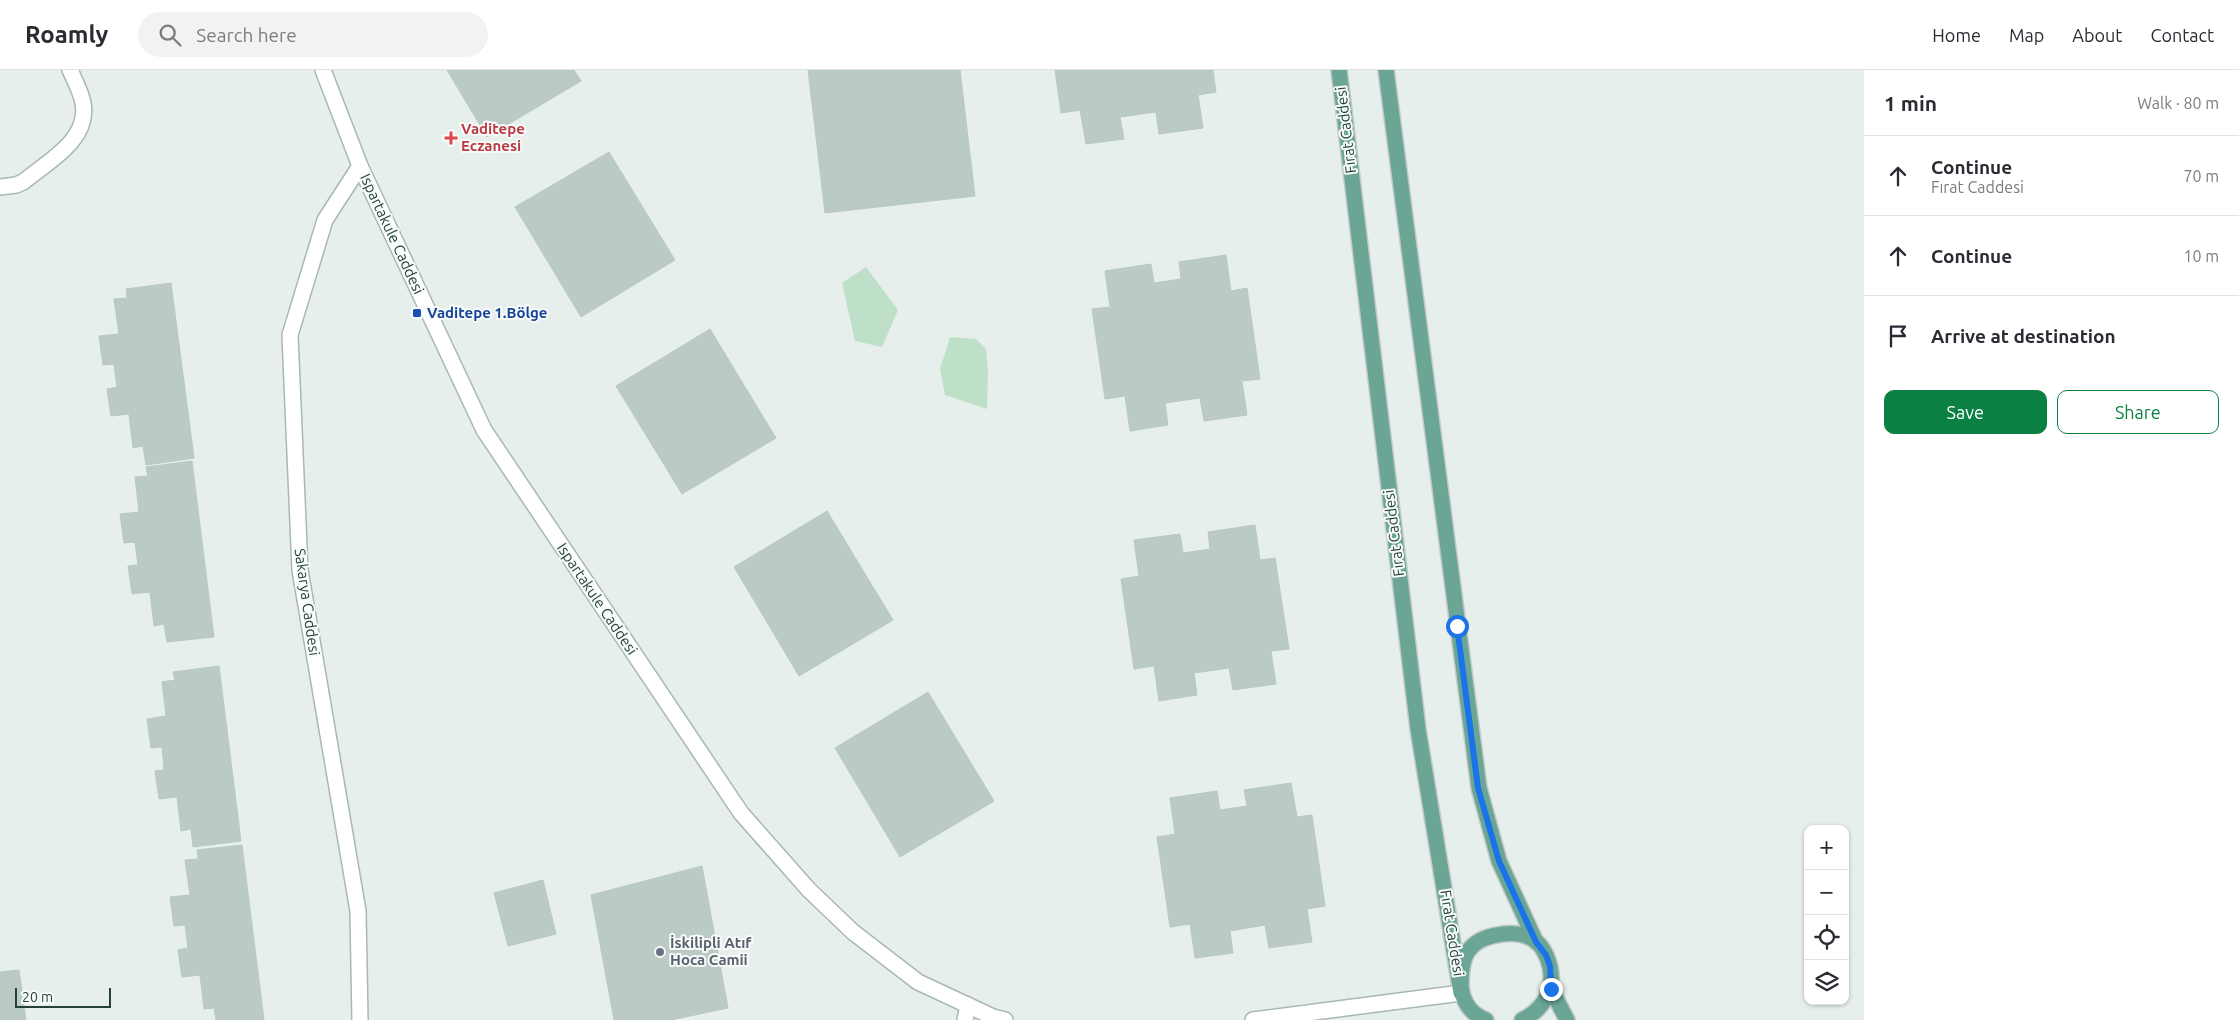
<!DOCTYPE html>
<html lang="en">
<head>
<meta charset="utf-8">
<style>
  body { margin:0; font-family:Ubuntu,sans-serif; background:#f2f2f3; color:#2b2b33 }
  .controls { position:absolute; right:15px; bottom:15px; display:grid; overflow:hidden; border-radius:10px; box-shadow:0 1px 4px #0004 }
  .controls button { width:45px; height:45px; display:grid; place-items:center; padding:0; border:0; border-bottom:1px solid #e1e1e2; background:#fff; color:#2b2b33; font:25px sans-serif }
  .scale { position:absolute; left:15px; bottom:12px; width:96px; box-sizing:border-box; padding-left:5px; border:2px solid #24423a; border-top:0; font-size:14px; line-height:18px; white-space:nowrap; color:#24423a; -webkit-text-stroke:4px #f7fbf9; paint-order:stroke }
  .stop { position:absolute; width:15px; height:15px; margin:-11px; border:4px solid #1a73e8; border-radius:50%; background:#fff }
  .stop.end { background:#1a73e8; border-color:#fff; box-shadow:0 1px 5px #0008 }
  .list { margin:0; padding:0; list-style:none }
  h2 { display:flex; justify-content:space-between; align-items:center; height:65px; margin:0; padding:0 20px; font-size:21px }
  h2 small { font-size:16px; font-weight:400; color:#7c7c81 }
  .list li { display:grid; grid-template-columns:32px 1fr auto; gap:15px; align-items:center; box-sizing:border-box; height:80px; padding:0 20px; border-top:1px solid #e1e1e2 }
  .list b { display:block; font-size:19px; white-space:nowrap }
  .list p { margin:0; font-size:16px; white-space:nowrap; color:#7c7c81 }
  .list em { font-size:16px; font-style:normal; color:#7c7c81 }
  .actions { display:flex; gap:10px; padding:15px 20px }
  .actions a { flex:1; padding:11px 0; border:1px solid #0b8043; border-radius:10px; text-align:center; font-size:18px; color:#0b8043 }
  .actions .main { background:#0b8043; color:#fff }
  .icon { flex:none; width:28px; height:28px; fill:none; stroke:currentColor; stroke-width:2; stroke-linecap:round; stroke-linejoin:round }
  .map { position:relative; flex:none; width:1864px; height:950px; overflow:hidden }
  header { display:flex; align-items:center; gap:30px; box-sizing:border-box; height:70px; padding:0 25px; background:#fff; border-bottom:1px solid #e1e1e2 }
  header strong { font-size:24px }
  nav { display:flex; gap:28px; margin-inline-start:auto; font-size:18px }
  .search { width:350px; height:45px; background:#f2f2f3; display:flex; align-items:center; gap:12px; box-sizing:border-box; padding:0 18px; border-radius:28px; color:#7c7c81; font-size:19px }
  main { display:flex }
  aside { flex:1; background:#fff }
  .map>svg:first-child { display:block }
  .green { fill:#bfe0c8 }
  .building { fill:#bbcac4; stroke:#b8c9c2 }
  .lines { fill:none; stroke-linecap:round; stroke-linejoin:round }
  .minor-casing { stroke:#a8b8b2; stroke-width:18 }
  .major-casing { stroke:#c2cac8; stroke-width:18 }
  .minor { stroke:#fff; stroke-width:15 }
  .major { stroke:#6aa596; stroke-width:15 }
  .route { stroke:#1a73e8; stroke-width:6 }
  .health-dot { fill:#e0444e; stroke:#f7fbf9; stroke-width:2 }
  .transit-dot { fill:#1a4fb4; stroke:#f7fbf9; stroke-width:2 }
  .worship-dot { fill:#6b7280; stroke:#f7fbf9; stroke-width:2 }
  .labels { text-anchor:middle; stroke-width:4; stroke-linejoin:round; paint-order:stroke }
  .health-label { font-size:15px; font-weight:bold; fill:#be3a42; stroke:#f7fbf9; text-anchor:start }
  .street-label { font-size:15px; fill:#24423a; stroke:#f7fbf9 }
  .transit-label { font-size:15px; font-weight:bold; fill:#164399; stroke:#f7fbf9; text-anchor:start }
  .worship-label { font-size:15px; font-weight:bold; fill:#5b616d; stroke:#f7fbf9; text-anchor:start }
</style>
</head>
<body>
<header>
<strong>Roamly</strong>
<div class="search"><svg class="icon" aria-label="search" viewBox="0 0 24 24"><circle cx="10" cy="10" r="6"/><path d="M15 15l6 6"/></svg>Search here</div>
<nav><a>Home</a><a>Map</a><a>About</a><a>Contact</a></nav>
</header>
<main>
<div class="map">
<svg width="1864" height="950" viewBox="0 0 1864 950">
  <rect width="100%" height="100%" fill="#e6efeb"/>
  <g class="green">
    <path d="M866,197L898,240L882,277L855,271L842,213Z"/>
    <path d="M950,267L976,269L986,279L988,302L987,339L945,325L940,299Z"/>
  </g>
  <g class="building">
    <path d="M447,0H574L581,11L487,67Z"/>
    <path d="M808,0H960L975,126L825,143Z"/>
    <path d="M1055,0H1213L1216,22L1198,25L1203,58L1159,64L1156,42L1120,47L1124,69L1086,74L1080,40L1061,43Z"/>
    <path d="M609,82L675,190L581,247L515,137Z"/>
    <path d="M1226,185L1231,221L1247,218L1260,309L1242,311L1247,345L1204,351L1200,328L1165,333L1168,355L1130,361L1125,326L1105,329L1092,239L1110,237L1105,201L1151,194L1154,213L1181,209L1179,192Z"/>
    <path d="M171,213L194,388L146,395L143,376L133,378L129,344L111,346L107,319L117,317L114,294L103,295L99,266L119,264L114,229L127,228L126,219Z"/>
    <path d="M710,259L776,368L682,424L616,316Z"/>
    <path d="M192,391L214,567L167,572L164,554L154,556L150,522L132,524L128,496L138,495L135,472L124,473L120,444L139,442L135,407L148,406L146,397Z"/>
    <path d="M827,441L893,550L799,606L734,497Z"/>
    <path d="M1255,455L1260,490L1275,488L1289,579L1271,581L1276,614L1233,620L1229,598L1194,603L1197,625L1159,631L1154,596L1134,599L1121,509L1139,506L1134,470L1180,464L1183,483L1210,479L1208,462Z"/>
    <path d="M219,596L241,771L193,777L191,759L181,761L177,727L159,729L155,701L164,700L162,677L151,678L147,649L166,646L162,612L175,610L173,602Z"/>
    <path d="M928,622L994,731L900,787L835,678Z"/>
    <path d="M1291,713L1297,747L1312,745L1325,836L1307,839L1312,872L1269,878L1265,855L1230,861L1233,883L1195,888L1190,854L1170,857L1157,767L1175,764L1170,728L1217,721L1220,740L1247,736L1244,720Z"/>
    <path d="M242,775L264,950H216L214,938L204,939L200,905L182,907L178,880L188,878L185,855L174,856L170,827L190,825L185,790L198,789L197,780Z"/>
    <path d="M702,796L728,938L671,950H614L591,825Z"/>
    <path d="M543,810L556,864L508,876L494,823Z"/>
    <path d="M19,900L26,950H0V902Z"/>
  </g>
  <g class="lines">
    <defs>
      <g id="minor">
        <path d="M323,0L360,96L484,360L741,743L809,820L853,862L918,912L993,947L1005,950"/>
        <path d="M360,96L325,150L290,265L300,500L358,841L360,950"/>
        <path d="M0,117L16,115L23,112C47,92 90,70 83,33C81,22 75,11 70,0"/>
        <path d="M965,950L968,935"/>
        <path d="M1253,950L1461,923"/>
      </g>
      <g id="major">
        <path d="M1339,0L1418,659L1461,923"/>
        <path d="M1386,0L1479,718L1499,791L1536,872"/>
        <path d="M1551,919L1567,950"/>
        <path d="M1486,950C1470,944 1462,930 1461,915C1461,904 1462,890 1468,881C1481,863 1518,858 1536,871C1541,875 1546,884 1548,890C1557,916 1546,938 1522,950"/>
      </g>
    </defs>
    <use href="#minor" class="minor-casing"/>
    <use href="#major" class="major-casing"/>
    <use href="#minor" class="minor"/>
    <use href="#major" class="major"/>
  </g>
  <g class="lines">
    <path class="route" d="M1457,556L1478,718L1499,791L1536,872L1546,885L1550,896L1551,919"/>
  </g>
  <path class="health-dot" d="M448.5 60.5h5v5h5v5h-5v5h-5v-5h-5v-5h5z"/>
  <rect class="transit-dot" x="412" y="238" width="10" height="10" rx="2.5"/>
  <circle class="worship-dot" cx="660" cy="882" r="5"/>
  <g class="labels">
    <g class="health-label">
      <text x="461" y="64">Vaditepe<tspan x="461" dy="17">Eczanesi</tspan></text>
    </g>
    <g class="street-label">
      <text transform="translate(1346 60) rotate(-97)" y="5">Fırat Caddesi</text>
      <text transform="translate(392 164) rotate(65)" y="5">Ispartakule Caddesi</text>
      <text transform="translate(1394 463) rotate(-97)" y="5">Fırat Caddesi</text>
      <text transform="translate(597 529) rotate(56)" y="5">Ispartakule Caddesi</text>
      <text transform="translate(307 532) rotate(82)" y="5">Sakarya Caddesi</text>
      <text transform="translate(1452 863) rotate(81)" y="5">Fırat Caddesi</text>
    </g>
    <g class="transit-label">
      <text x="427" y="248">Vaditepe 1.Bölge</text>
    </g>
    <g class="worship-label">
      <text x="670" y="878">İskilipli Atıf<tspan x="670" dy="17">Hoca Camii</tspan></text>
    </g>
  </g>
</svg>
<div class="controls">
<button>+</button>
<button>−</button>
<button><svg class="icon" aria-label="locate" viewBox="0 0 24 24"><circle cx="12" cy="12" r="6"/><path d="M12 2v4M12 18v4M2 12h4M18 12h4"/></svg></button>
<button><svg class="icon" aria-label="layers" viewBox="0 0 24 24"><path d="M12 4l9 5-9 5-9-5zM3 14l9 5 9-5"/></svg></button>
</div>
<div class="scale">20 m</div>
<div class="stop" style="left:1457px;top:556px"></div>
<div class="stop end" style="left:1551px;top:919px"></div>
</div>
<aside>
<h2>1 min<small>Walk · 80 m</small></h2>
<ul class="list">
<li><svg class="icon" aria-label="ahead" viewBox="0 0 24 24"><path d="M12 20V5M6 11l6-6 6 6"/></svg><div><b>Continue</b><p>Fırat Caddesi</p></div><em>70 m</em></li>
<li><svg class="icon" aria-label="ahead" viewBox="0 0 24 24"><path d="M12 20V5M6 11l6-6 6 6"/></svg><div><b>Continue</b></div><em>10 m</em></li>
<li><svg class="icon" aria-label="arrive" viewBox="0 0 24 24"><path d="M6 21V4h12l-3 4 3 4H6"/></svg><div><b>Arrive at destination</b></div></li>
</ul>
<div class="actions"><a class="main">Save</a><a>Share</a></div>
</aside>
</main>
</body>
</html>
